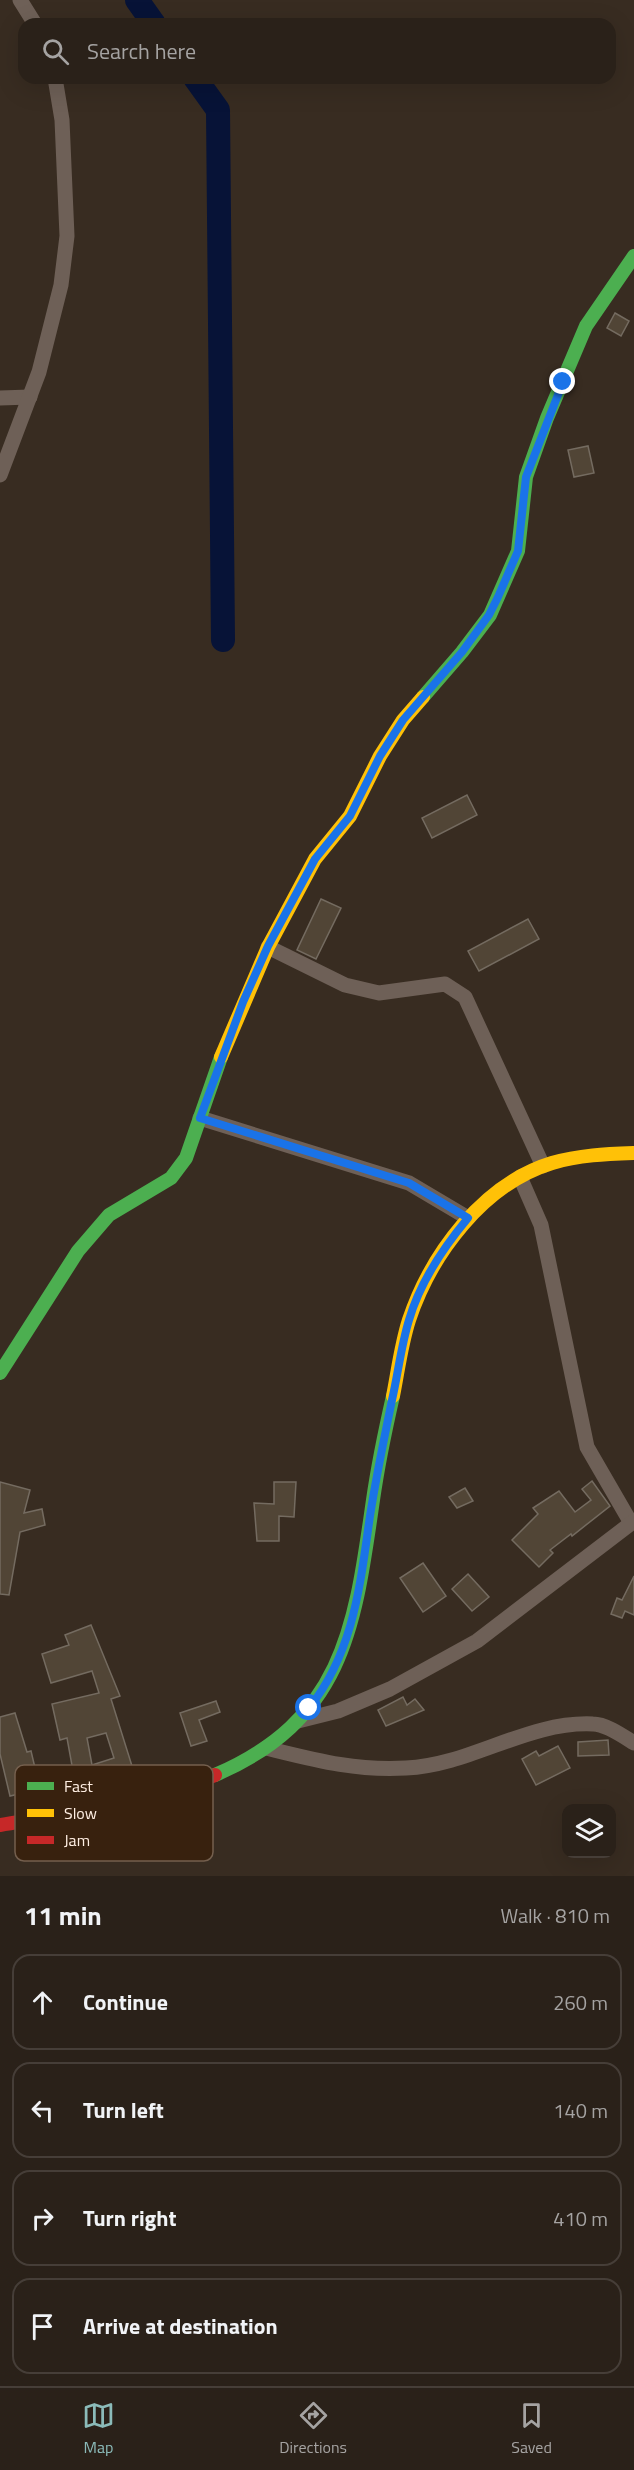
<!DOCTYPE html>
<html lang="en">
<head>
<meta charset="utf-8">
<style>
  body { margin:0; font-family:"Titillium Web",sans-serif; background:#362e26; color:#f1f3f6 }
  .controls { position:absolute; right:18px; bottom:18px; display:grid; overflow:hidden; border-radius:12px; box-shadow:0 6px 24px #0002 }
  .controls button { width:54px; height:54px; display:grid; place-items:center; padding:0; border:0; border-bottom:2px solid #463e38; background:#2a2119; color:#f1f3f6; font:30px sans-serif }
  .stop { position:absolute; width:18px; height:18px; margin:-14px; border:4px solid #1a73e8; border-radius:50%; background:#fff }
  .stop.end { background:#1a73e8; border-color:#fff; box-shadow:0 2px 6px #0008 }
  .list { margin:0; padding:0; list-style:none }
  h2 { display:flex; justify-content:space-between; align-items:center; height:78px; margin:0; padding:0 24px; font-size:26px }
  h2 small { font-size:20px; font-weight:400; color:#a5a3a2 }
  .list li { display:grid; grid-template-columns:39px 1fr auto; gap:18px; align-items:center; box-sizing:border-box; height:96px; margin:0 12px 12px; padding:0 12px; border:2px solid #463e38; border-radius:18px }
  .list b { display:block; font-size:22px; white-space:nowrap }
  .list em { font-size:20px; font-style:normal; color:#a5a3a2 }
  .icon { flex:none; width:33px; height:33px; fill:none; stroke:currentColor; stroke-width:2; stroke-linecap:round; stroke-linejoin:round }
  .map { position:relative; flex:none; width:634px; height:1876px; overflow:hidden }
  .search { position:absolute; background:#2a2119; box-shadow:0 6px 24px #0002; left:18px; right:18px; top:18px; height:66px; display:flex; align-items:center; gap:15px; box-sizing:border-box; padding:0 21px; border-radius:18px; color:#a5a3a2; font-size:22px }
  .sheet { height:510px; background:#2a2119 }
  nav { display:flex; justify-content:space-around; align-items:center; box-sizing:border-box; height:84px; border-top:2px solid #463e38; background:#2a2119; font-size:16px; color:#a5a3a2 }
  nav a { display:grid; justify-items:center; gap:3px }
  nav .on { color:#8bbbb9 }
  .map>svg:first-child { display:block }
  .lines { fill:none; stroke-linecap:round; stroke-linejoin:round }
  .river { stroke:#071337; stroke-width:24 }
  .building { fill:#514536; stroke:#746b60; stroke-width:1.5; fill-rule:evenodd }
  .street { stroke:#6e6057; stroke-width:15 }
  .fast { stroke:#4caf50; stroke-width:14 }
  .slow { stroke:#ffc107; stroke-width:14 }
  .jam { stroke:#c62828; stroke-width:14 }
  .route { stroke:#1a73e8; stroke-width:8 }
  .key { fill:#38210e; stroke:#745f4e; stroke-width:1.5 }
  .key-label { font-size:16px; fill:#ffefe3 }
</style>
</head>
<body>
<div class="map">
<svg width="634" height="1876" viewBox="0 0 634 1876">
  <rect width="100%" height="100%" fill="#382c21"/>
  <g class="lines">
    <g class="river">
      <path d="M137,0L154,24"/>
      <path d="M195,78L218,110L223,640"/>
    </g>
  </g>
  <g class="building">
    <path d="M615,313L629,321L621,336L607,328Z"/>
    <path d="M588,446L594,473L574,477L568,450Z"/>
    <path d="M467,795L477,815L432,838L422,818Z"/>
    <path d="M321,899L341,908L316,959L297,950Z"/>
    <path d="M528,919L539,939L479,971L468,951Z"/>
    <path d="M592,1481L610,1506L572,1536L571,1534L550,1550L553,1553L539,1567L512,1540L538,1514L533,1508L559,1491L575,1512L591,1500L582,1489Z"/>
    <path d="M0,1482L30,1490L24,1513L42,1509L45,1525L20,1532L9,1595L0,1594Z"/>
    <path d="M274,1482H296L294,1517L279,1516V1541H257L254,1503L274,1504Z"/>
    <path d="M465,1488L473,1501L457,1508L449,1497Z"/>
    <path d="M423,1563L446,1596L423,1612L400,1578Z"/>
    <path d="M468,1574L489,1597L472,1611L452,1589Z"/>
    <path d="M634,1576V1615L625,1611L622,1618L611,1614L617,1598L622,1600Z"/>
    <path d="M91,1625L120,1696L111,1699L132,1766L75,1782L67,1738L60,1740L52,1704L99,1693L92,1671L51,1683L42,1654L69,1645L65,1635ZM106,1733L114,1758L92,1765L87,1738Z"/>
    <path d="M403,1697L407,1705L415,1699L424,1710L386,1726L378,1710Z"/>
    <path d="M216,1701L220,1712L199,1720L207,1741L191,1746L180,1713Z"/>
    <path d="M15,1713L27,1752L31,1751L40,1789L10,1796L0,1754V1717Z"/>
    <path d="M608,1740L609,1755L578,1756V1742Z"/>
    <path d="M558,1746L570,1768L536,1785L522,1759L536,1751L539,1756Z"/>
  </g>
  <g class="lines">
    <g class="street">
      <path d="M20,0L35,24"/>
      <path d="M0,398L30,397"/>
      <path d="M0,475L39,372L61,285L67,236L62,120L55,78"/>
      <path d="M268,947L345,985L379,993L445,984L465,997L543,1166"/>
      <path d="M200,1118L409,1183L468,1218"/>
      <path d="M520,1177L541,1225L587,1447L631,1523"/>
      <path d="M298,1721L338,1711L390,1689L477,1641L634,1521"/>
      <path d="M266,1748C315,1760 355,1771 406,1768C472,1765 527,1721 593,1724C606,1724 623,1736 634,1743"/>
    </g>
    <g class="fast">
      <path d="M423,697L462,652L490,615L518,551L526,477L547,418L586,326L634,256"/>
      <path d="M0,1373L78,1251L109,1215L171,1178L186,1158L221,1057"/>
      <path d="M215,1775C345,1719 355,1625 373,1500C378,1465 385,1431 393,1396"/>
    </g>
    <g class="slow">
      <path d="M221,1057L268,947L315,859L350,816L380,756L403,720L423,697"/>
      <path d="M393,1396C398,1371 401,1345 409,1320C431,1254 483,1184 552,1163C579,1155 607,1154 634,1153"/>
    </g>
    <path class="jam" d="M0,1825C72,1813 147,1803 215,1775"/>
  </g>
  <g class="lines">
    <path class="route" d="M309,1708C354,1652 360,1585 370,1516C376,1477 384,1439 392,1400C398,1374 401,1346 409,1320C420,1282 443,1248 468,1218L409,1183L200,1118L243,1002L268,946L315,859L350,816L380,756L403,720L462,652L489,615L498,597L518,551L526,477L563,382"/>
  </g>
  <rect x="15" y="1765" width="198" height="96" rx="9" class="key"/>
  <rect x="27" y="1782" width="27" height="8" fill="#4caf50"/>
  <rect x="27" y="1809" width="27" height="8" fill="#ffc107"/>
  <rect x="27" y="1836" width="27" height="8" fill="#c62828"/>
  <g class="key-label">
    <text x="64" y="1792">Fast</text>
    <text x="64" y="1819">Slow</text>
    <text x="64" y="1846">Jam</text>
  </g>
</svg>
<div class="controls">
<button><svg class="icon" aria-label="layers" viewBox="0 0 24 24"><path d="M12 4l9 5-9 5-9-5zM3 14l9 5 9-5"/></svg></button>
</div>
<div class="stop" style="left:309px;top:1708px"></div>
<div class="stop end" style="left:563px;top:382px"></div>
<div class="search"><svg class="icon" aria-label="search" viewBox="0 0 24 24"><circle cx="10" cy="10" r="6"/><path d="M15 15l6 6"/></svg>Search here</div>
</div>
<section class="sheet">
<h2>11 min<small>Walk · 810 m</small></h2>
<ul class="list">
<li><svg class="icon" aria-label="ahead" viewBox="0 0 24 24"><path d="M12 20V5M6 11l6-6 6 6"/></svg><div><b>Continue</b></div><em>260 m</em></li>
<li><svg class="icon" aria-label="left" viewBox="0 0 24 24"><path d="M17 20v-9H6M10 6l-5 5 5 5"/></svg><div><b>Turn left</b></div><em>140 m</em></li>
<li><svg class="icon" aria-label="right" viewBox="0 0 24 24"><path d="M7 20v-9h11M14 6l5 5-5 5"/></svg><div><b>Turn right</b></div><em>410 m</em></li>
<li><svg class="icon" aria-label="arrive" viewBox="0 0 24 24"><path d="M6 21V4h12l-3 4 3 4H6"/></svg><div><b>Arrive at destination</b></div></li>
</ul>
</section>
<nav>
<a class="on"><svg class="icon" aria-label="map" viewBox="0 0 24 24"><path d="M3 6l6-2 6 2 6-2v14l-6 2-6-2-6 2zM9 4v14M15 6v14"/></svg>Map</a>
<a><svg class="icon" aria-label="directions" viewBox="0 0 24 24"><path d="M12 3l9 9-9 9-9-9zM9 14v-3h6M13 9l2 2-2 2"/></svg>Directions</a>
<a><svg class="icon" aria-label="saved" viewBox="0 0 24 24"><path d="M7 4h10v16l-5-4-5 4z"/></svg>Saved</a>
</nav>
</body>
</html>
